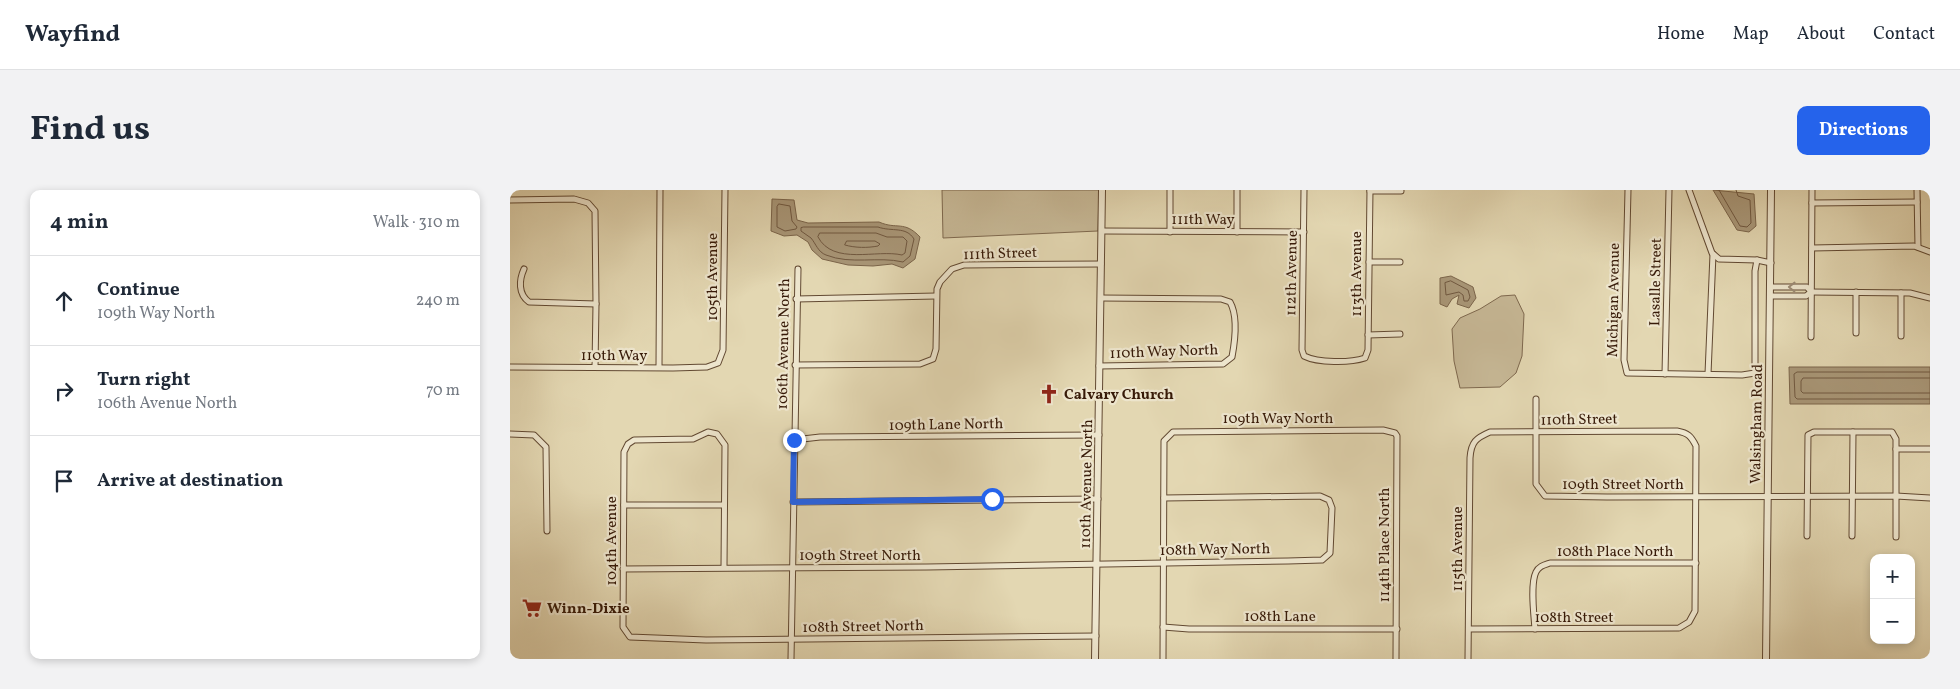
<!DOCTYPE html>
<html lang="en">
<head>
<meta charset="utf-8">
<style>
  body { margin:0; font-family:Vollkorn,serif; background:#f2f2f3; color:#1f2937 }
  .controls { position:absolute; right:15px; bottom:15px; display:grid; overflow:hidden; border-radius:10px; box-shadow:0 2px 8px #0003 }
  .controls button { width:45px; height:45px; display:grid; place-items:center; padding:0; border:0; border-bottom:1px solid #e0e1e3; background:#fff; color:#1f2937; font:25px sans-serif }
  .stop { position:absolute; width:15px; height:15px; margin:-11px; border:4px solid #2563eb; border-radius:50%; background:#fff }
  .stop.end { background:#2563eb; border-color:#fff; box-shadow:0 1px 5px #0008 }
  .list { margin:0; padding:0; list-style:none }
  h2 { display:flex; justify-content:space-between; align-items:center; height:65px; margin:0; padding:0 20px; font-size:21px }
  h2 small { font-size:16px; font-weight:400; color:#747a83 }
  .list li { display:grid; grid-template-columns:32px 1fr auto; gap:15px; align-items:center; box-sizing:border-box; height:90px; padding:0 20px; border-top:1px solid #e0e1e3 }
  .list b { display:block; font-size:19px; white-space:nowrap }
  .list p { margin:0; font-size:16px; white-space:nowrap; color:#747a83 }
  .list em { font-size:16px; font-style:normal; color:#747a83 }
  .icon { flex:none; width:28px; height:28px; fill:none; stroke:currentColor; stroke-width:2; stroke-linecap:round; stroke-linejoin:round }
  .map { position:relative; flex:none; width:1420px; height:469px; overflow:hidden; border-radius:10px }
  header { display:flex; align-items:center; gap:30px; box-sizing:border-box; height:70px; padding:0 25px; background:#fff; border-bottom:1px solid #e0e1e3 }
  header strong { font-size:24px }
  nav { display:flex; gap:28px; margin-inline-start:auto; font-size:18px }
  .intro { display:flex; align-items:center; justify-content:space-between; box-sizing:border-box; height:120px; padding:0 30px }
  h1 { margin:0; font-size:35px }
  .button { padding:12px 22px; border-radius:10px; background:#2563eb; color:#fff; font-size:18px; font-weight:700 }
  main { display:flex; gap:30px; padding:0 30px }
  aside { flex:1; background:#fff; border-radius:10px; box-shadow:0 2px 8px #0003 }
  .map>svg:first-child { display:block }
  .green { fill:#c6b795; stroke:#7e684e }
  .water { fill:#a99778; stroke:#7b654b }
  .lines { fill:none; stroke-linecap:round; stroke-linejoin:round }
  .shore { stroke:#705840; stroke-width:1 }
  .minor-casing { stroke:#624932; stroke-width:7 }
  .tertiary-casing { stroke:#624932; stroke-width:8 }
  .minor { stroke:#ede5cd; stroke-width:5 }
  .tertiary { stroke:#ede5cd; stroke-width:6 }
  .oneway { stroke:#9b8a74 }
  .route { stroke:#2563eb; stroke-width:6 }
  .labels { text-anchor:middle; stroke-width:4.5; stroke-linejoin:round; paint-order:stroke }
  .street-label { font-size:15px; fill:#371a08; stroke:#ede5cd }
  .poi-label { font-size:15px; font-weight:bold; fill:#371a08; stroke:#ede5cd; text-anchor:start }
</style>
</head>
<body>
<header>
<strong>Wayfind</strong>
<nav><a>Home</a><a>Map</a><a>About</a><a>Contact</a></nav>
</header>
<div class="intro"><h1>Find us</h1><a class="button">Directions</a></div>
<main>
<aside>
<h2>4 min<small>Walk · 310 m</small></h2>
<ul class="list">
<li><svg class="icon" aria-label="ahead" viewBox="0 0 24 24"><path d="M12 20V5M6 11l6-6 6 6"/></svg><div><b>Continue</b><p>109th Way North</p></div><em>240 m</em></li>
<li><svg class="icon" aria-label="right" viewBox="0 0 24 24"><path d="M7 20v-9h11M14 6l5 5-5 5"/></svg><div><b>Turn right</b><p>106th Avenue North</p></div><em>70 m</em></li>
<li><svg class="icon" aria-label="arrive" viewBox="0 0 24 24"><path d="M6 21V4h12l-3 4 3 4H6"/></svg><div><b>Arrive at destination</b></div></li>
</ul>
</aside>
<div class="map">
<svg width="1420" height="469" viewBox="0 0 1420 469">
  <rect width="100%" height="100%" fill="#e3d7b2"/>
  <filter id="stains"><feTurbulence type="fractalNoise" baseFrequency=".004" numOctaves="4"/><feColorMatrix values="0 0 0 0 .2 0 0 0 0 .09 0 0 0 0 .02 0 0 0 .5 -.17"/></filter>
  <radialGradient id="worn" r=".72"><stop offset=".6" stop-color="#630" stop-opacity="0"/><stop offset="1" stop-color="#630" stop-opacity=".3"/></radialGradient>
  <g class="green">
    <path d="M432,0H589L588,41L433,48Z"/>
    <path d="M1005,105L1014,124L1012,166L1006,183L990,197L950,198L944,171L942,139L950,128L970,119L991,106Z"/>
  </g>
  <g class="water">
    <path d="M1203,0L1244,4L1246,36L1239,42L1227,40Z"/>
    <path d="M262,9L284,10L287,30L298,33L369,32C387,40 394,30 410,47L405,69L393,78L382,74L363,76L338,75L312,69L302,60L298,52L287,45L274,46L261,41Z"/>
    <path d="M941,86L963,97L966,108L959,118L947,114L949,105L942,109L937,117L930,114V88Z"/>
    <path d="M1279,177H1420V214H1280Z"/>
  </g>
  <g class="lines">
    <g class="shore">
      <path d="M1209,0L1230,36L1237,37L1241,33L1240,10L1228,6L1226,0"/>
      <path d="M269,14L280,16L282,31L287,37L286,39L275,41L267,37V17Z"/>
      <path d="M294,37H368C382,42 396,36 404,49L400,66L393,72C368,66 341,75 316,65C308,62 306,54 301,48C298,46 294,43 291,41V38Z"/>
      <path d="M310,43H366L377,47H393L397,51L395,63L392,65C367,59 323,76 308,47Z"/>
      <path d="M337,51H365L370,54L368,56C358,58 345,58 335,55Z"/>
      <path d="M941,91L958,100L960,107L958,111H954L953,105L949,102L936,105L935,93Z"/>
      <path d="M1420,182H1287L1284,184L1285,207L1287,209H1420"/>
      <path d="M1420,188H1293L1291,191V201L1293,203H1420"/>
    </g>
    <defs>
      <g id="minor">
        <path d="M660,0V42"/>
        <path d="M794,0L792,160L794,166C808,173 840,173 855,168L858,160L860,0"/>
        <path d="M1118,0L1114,170L1117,183L1232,185L1245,183V81L1247,70"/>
        <path d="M1179,0L1202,63L1209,69L1247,70L1261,73"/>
        <path d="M1407,0L1408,57"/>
        <path d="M860,1H891"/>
        <path d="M0,10L64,9L78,13L85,21L86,114L85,177"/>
        <path d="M1302,13L1407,12"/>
        <path d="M592,41L794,42"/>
        <path d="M727,42V0"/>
        <path d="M1302,58L1404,56L1420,62"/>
        <path d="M859,72H890"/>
        <path d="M14,79C9,90 8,104 19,112L86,114"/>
        <path d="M1261,97H1297L1301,102"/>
        <path d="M1301,102L1400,103L1420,108"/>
        <path d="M1260,106H1296L1301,102"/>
        <path d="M286,109L426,106"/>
        <path d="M1346,143V102"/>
        <path d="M858,145L890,144"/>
        <path d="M1391,146V103"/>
        <path d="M1301,147L1302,0"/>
        <path d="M285,175L410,174L423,169L426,159L427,99L430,92L442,79L454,75L591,74"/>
        <path d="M589,176L713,174L722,167C725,151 728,126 720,112L711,109L591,108"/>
        <path d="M0,177L163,178L197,177L208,173L213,160L215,0"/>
        <path d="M149,177L150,0"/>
        <path d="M1155,184L1159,0"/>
        <path d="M1198,184L1203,64"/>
        <path d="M1026,209V294L1035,306L1097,307L1386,306L1420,308"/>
        <path d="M0,244L24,245L36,257L37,341"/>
        <path d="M284,250L310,247L589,245"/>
        <path d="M1386,259H1420"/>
        <path d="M283,312L588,309"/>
        <path d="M114,315H214"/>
        <path d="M1297,346L1298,245L1304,242H1382L1386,249V347"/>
        <path d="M1342,346L1343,242"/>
        <path d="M214,377L215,255L207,244L198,242L183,249L124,250L118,254L114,262L113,437L120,447L196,450L586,446"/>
        <path d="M113,379L417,377L778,371L812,370L820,363L822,318L819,310L810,306L654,308"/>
        <path d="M653,437L679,439H887"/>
        <path d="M1025,439C1024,425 1020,394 1026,382C1029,376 1034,375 1040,373H1186"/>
        <path d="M281,469L288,79"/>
        <path d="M653,469L654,251L663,242L873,240L885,243L887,246L886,469"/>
        <path d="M958,469L960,268C961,252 966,248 980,242L1167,241C1178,243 1181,246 1186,256L1185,421L1179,432L1169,438L959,439"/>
      </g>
      <g id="tertiary">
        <path d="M585,469L592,0"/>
        <path d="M1256,469L1261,0"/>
      </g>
    </defs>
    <use href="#minor" class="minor-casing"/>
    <use href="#tertiary" class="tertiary-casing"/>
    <use href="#minor" class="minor"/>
    <use href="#tertiary" class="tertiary"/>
  </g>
  <defs><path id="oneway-chevron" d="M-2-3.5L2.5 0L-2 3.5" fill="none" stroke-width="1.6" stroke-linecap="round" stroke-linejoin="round" transform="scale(1.25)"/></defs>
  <use class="oneway" href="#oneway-chevron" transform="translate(1282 97) rotate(-179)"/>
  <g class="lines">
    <path class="route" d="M284,250L283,312L482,309"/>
  </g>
  <defs>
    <symbol id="church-bare" viewBox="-9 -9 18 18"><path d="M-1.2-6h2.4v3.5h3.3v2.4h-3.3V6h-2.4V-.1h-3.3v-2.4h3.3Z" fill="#8f2418" stroke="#ede5cd" stroke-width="2.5" paint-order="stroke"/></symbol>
    <symbol id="supermarket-bare" viewBox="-9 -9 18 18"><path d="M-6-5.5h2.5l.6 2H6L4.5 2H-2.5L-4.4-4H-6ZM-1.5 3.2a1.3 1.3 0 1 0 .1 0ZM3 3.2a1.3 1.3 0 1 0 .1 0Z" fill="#8f2418" stroke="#ede5cd" stroke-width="2.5" paint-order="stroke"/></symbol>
  </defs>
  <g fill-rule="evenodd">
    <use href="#church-bare" x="525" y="190" width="28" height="28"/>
    <use href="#supermarket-bare" x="8" y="404" width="28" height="28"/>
  </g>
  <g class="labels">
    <g class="street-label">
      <text x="693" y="34">111th Way</text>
      <text transform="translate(490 63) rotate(-2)" y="5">111th Street</text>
      <text transform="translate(781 83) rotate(-89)" y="5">112th Avenue</text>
      <text transform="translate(846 84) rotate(-90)" y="5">113th Avenue</text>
      <text transform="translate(202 87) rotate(-90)" y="5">105th Avenue</text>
      <text transform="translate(1145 92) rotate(-89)" y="5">Lasalle Street</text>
      <text transform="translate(1103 110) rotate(-89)" y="5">Michigan Avenue</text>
      <text transform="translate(273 154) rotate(-89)" y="5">106th Avenue North</text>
      <text transform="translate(654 161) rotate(-2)" y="5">110th Way North</text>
      <text x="104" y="170">110th Way</text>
      <text x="768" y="233">109th Way North</text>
      <text transform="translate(1069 229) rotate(-1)" y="5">110th Street</text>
      <text transform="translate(436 234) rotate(-1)" y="5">109th Lane North</text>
      <text transform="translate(1246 234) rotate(-89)" y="5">Walsingham Road</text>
      <text transform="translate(576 294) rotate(-89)" y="5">110th Avenue North</text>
      <text x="1113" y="299">109th Street North</text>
      <text transform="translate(101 351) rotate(-90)" y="5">104th Avenue</text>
      <text transform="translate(874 355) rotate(-90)" y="5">114th Place North</text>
      <text transform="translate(705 359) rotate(-1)" y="5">108th Way North</text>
      <text transform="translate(947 359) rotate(-90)" y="5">115th Avenue</text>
      <text x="1105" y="366">108th Place North</text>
      <text x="350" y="370">109th Street North</text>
      <text x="770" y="431">108th Lane</text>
      <text x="1064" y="432">108th Street</text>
      <text transform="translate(353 436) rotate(-1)" y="5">108th Street North</text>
    </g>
    <g class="poi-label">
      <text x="554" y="209">Calvary Church</text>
      <text x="37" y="423">Winn-Dixie</text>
    </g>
  </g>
  <rect width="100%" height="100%" filter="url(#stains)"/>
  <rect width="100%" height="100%" fill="url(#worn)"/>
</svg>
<div class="controls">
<button>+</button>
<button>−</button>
</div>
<div class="stop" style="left:482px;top:309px"></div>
<div class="stop end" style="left:284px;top:250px"></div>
</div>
</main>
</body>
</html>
